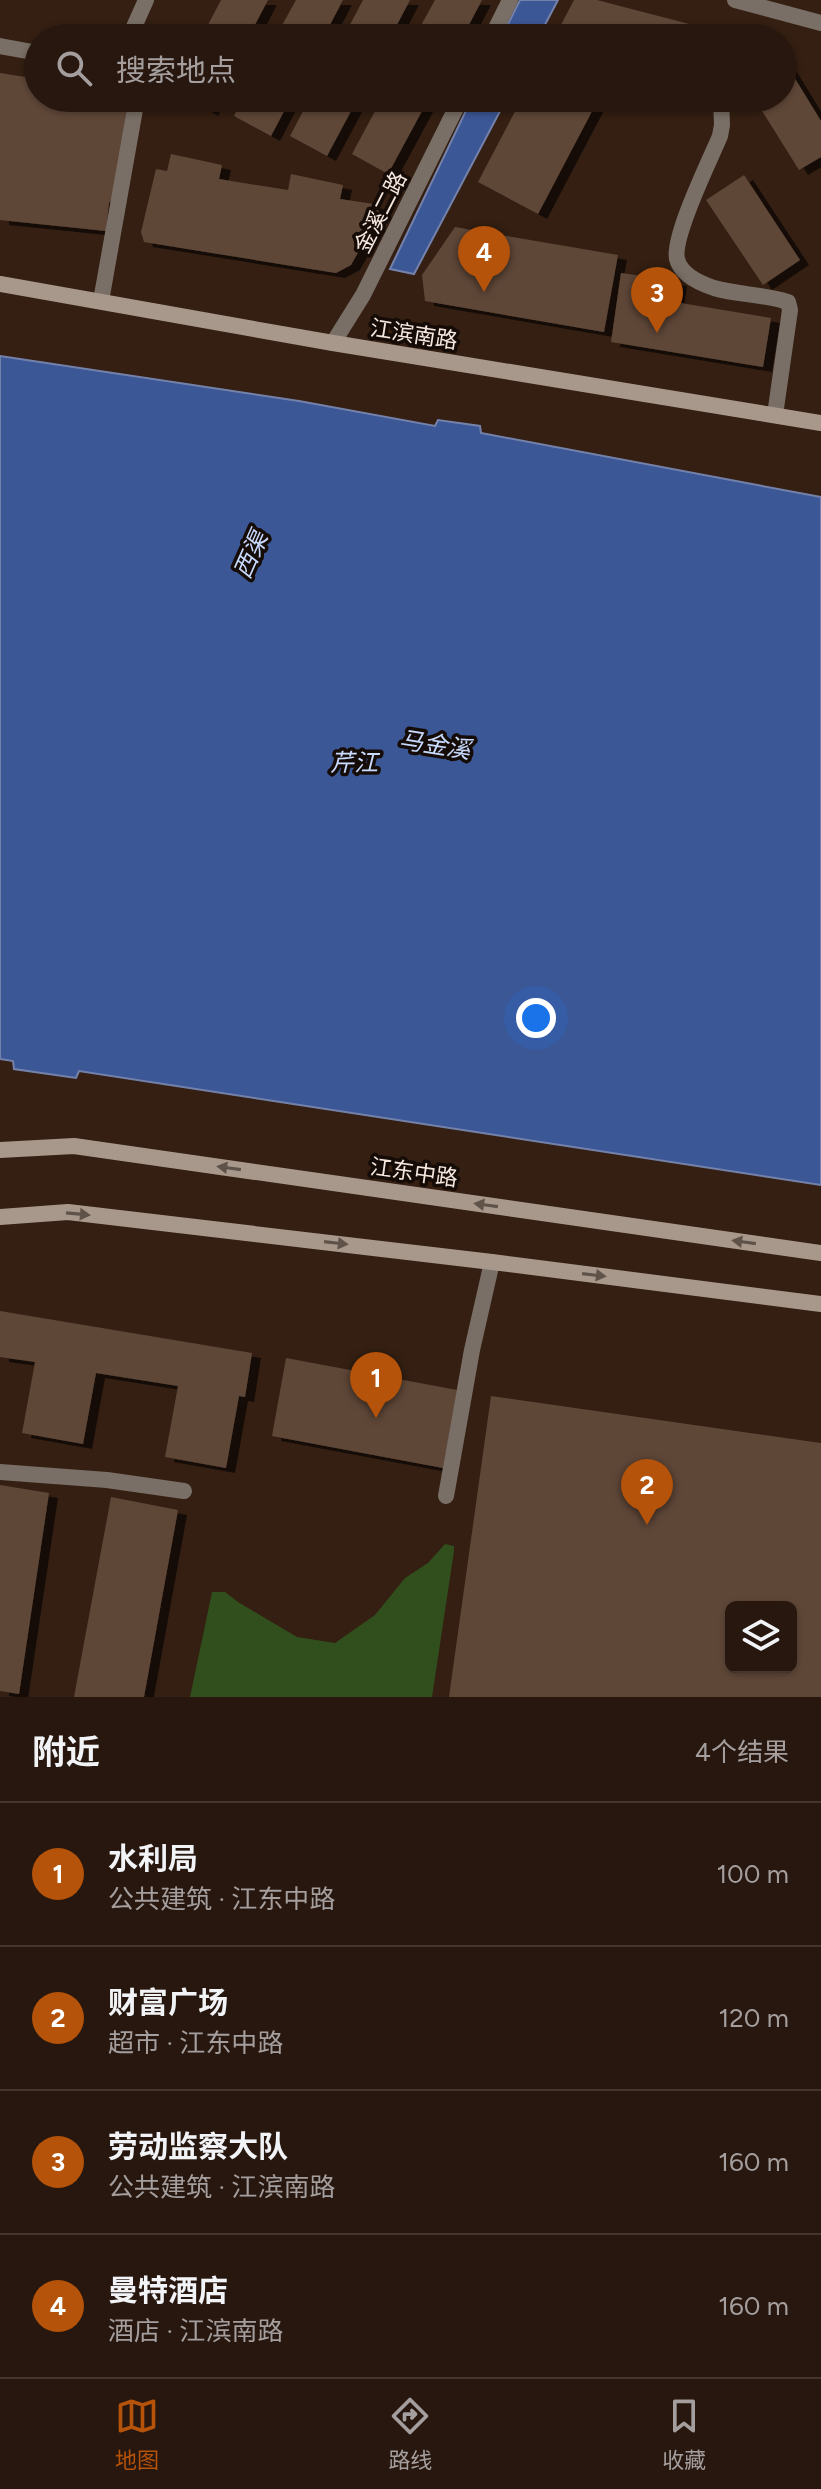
<!DOCTYPE html>
<html lang="zh">
<head>
<meta charset="utf-8">
<style>
  body { margin:0; font-family:Figtree,"Noto Sans SC",sans-serif; background:#2f2017; color:#f1f3f6 }
  .controls { position:absolute; right:24px; bottom:24px; display:grid; overflow:hidden; border-radius:12px; box-shadow:0 2px 6px #0004 }
  .controls button { width:72px; height:72px; display:grid; place-items:center; padding:0; border:0; border-bottom:2px solid #43362e; background:#27170e; color:#f1f3f6; font:40px sans-serif }
  .you { position:absolute; left:536px; top:1018px; width:28px; height:28px; margin:-20px; border:6px solid #fff; border-radius:50%; background:#1a73e8; box-shadow:0 0 0 12px #1a73e833 }
  .badge { display:grid; place-items:center; width:52px; height:52px; border-radius:50%; background:#b45309; color:#fff; font-size:26px; font-weight:700 }
  .pin { position:absolute; translate:-50% -66px; filter:drop-shadow(0 2px 4px #0008) }
  .pin::after { content:''; position:absolute; top:42px; width:28px; height:24px; background:inherit; clip-path:polygon(0 0,100% 0,50% 100%) }
  .list { margin:0; padding:0; list-style:none }
  h2 { display:flex; justify-content:space-between; align-items:center; height:104px; margin:0; padding:0 32px; font-size:34px }
  h2 small { font-size:26px; font-weight:400; color:#a49f9e }
  .list li { display:grid; grid-template-columns:52px 1fr auto; gap:24px; align-items:center; box-sizing:border-box; height:144px; padding:0 32px; border-top:2px solid #43362e }
  .list b { display:block; font-size:30px; white-space:nowrap }
  .list p { margin:0; font-size:26px; white-space:nowrap; color:#a49f9e }
  .list em { font-size:26px; font-style:normal; color:#a49f9e }
  .icon { flex:none; width:44px; height:44px; fill:none; stroke:currentColor; stroke-width:2; stroke-linecap:round; stroke-linejoin:round }
  .map { position:relative; flex:none; width:821px; height:1697px; overflow:hidden }
  .search { position:absolute; background:#27170e; box-shadow:0 2px 6px #0004; left:24px; right:24px; top:24px; height:88px; display:flex; align-items:center; gap:20px; box-sizing:border-box; padding:0 28px; border-radius:44px; color:#a49f9e; font-size:30px }
  .sheet { height:680px; background:#27170e }
  nav { display:flex; justify-content:space-around; align-items:center; box-sizing:border-box; height:112px; border-top:2px solid #43362e; background:#27170e; font-size:22px; color:#a49f9e }
  nav a { display:grid; justify-items:center; gap:4px }
  nav .on { color:#b45309 }
  .map>svg:first-child { display:block }
  .green { fill:#314f1d }
  .water { fill:#3c5795; stroke:#7482ab; stroke-width:2 }
  .building { fill:#5e4738; fill-rule:evenodd; filter:url(#shadow) }
  .lines { fill:none; stroke-linecap:round; stroke-linejoin:round }
  .service { stroke:#796f66; stroke-width:16 }
  .minor { stroke:#796f66; stroke-width:16 }
  .secondary { stroke:#a8988b; stroke-width:16 }
  .oneway { fill:#5e5249 }
  .labels { text-anchor:middle; stroke-width:7; stroke-linejoin:round; paint-order:stroke }
  .street-label { font-size:22px; fill:#f6e7df; stroke:#150c07 }
  .water-label { font-size:24px; font-style:italic; fill:#c8dafe; stroke:#150c07 }
</style>
</head>
<body>
<div class="map">
<svg width="821" height="1697" viewBox="0 0 821 1697">
  <defs>
    <filter id="shadow"><feDropShadow dx="9" dy="5" stdDeviation="0" flood-color="#0009"/></filter>
  </defs>
  <rect width="100%" height="100%" fill="#341f12"/>
  <path class="green" d="M445,1544L454,1546V1551L432,1697H190L212,1592H225L238,1602L297,1637L335,1643L375,1615L405,1578L428,1563Z"/>
  <g class="water">
    <path d="M520,0H558L538,38H501Z"/>
    <path d="M472,98H507L414,274L390,269Z"/>
    <path d="M0,356L299,401L435,426L438,420L480,426L481,433L821,497V1185L79,1071L76,1078L14,1069L13,1061L0,1059Z"/>
  </g>
  <g class="building">
    <path d="M221,0H268L248,38H201Z"/>
    <path d="M296,0H343L323,38H275Z"/>
    <path d="M363,0H410L390,38H343Z"/>
    <path d="M435,0H482L462,38H414Z"/>
    <path d="M574,0H597L716,31L714,38H554Z"/>
    <path d="M783,59L821,121V157L799,170L754,98H783Z"/>
    <path d="M0,73L38,79V98H128L116,194L109,203L106,231L0,220Z"/>
    <path d="M186,98H216L209,111Z"/>
    <path d="M243,98H291L271,136L234,116Z"/>
    <path d="M310,98H358L327,156L290,136Z"/>
    <path d="M382,98H429L388,174L352,154Z"/>
    <path d="M522,98H599L538,214L478,182Z"/>
    <path d="M171,154L222,165L219,179L288,190L291,174L343,185L340,199L374,204L380,213L351,265L336,273L144,242L141,232L156,169L167,171Z"/>
    <path d="M744,175L800,260L763,285L706,200Z"/>
    <path d="M455,227L618,255L604,332L425,301L422,275Z"/>
    <path d="M621,273L678,281L675,302L771,318L763,367L611,342Z"/>
    <path d="M0,1311L252,1353L245,1397L239,1396L226,1468L165,1457L178,1386L96,1373L83,1444L22,1433L35,1362L0,1357Z"/>
    <path d="M286,1358L457,1390L443,1468L272,1436Z"/>
    <path d="M491,1396L821,1443V1697H449ZM731,1607H791V1667H731Z"/>
    <path d="M0,1485L49,1493L19,1694L0,1691Z"/>
    <path d="M111,1497L178,1510L144,1697H74Z"/>
  </g>
  <g class="lines">
    <g class="service">
      <path d="M129,38L146,0"/>
      <path d="M491,38L510,0"/>
      <path d="M0,46L38,53"/>
      <path d="M721,98L722,125L720,136C710,160 672,237 677,259C681,275 699,283 714,288C738,295 764,294 788,302L790,310L775,415"/>
      <path d="M101,301L137,98"/>
      <path d="M333,343L363,295L461,98"/>
      <path d="M0,1472L107,1480L184,1491"/>
      <path d="M446,1496L472,1350L492,1262"/>
    </g>
    <path class="minor" d="M735,0L821,23"/>
    <g class="secondary">
      <path d="M0,284L333,343L821,423"/>
      <path d="M0,1150L74,1146L821,1253"/>
      <path d="M0,1217L68,1212L492,1262L821,1304"/>
    </g>
  </g>
  <defs><path id="oneway-solid" d="M-6-.8H1V-3.2L6.5 0L1 3.2V.8H-6Z" transform="scale(2)"/></defs>
  <g class="oneway">
    <use href="#oneway-solid" transform="translate(229 1168) rotate(-172)"/>
    <use href="#oneway-solid" transform="translate(486 1205) rotate(-172)"/>
    <use href="#oneway-solid" transform="translate(78 1214) rotate(5)"/>
    <use href="#oneway-solid" transform="translate(744 1242) rotate(-172)"/>
    <use href="#oneway-solid" transform="translate(336 1243) rotate(7)"/>
    <use href="#oneway-solid" transform="translate(594 1275) rotate(7)"/>
  </g>
  <g class="labels">
    <g class="street-label">
      <text transform="translate(380 212) rotate(-63)" y="8">金溪二路</text>
      <text transform="translate(414 334) rotate(9)" y="8">江滨南路</text>
      <text transform="translate(414 1172) rotate(8)" y="8">江东中路</text>
    </g>
    <g class="water-label">
      <text transform="translate(251 555) rotate(-66)" y="8">西渠</text>
      <text transform="translate(435 745) rotate(9)" y="8">马金溪</text>
      <text x="354" y="771">芹江</text>
    </g>
  </g>
</svg>
<div class="controls">
<button><svg class="icon" aria-label="layers" viewBox="0 0 24 24"><path d="M12 4l9 5-9 5-9-5zM3 14l9 5 9-5"/></svg></button>
</div>
<div class="you"></div>
<div class="pin badge" style="left:376px;top:1418px">1</div>
<div class="pin badge" style="left:647px;top:1525px">2</div>
<div class="pin badge" style="left:657px;top:333px">3</div>
<div class="pin badge" style="left:484px;top:292px">4</div>
<div class="search"><svg class="icon" aria-label="search" viewBox="0 0 24 24"><circle cx="10" cy="10" r="6"/><path d="M15 15l6 6"/></svg>搜索地点</div>
</div>
<section class="sheet">
<h2>附近<small>4个结果</small></h2>
<ul class="list">
<li><span class="badge">1</span><div><b>水利局</b><p>公共建筑 · 江东中路</p></div><em>100 m</em></li>
<li><span class="badge">2</span><div><b>财富广场</b><p>超市 · 江东中路</p></div><em>120 m</em></li>
<li><span class="badge">3</span><div><b>劳动监察大队</b><p>公共建筑 · 江滨南路</p></div><em>160 m</em></li>
<li><span class="badge">4</span><div><b>曼特酒店</b><p>酒店 · 江滨南路</p></div><em>160 m</em></li>
</ul>
</section>
<nav>
<a class="on"><svg class="icon" aria-label="map" viewBox="0 0 24 24"><path d="M3 6l6-2 6 2 6-2v14l-6 2-6-2-6 2zM9 4v14M15 6v14"/></svg>地图</a>
<a><svg class="icon" aria-label="directions" viewBox="0 0 24 24"><path d="M12 3l9 9-9 9-9-9zM9 14v-3h6M13 9l2 2-2 2"/></svg>路线</a>
<a><svg class="icon" aria-label="saved" viewBox="0 0 24 24"><path d="M7 4h10v16l-5-4-5 4z"/></svg>收藏</a>
</nav>
</body>
</html>
